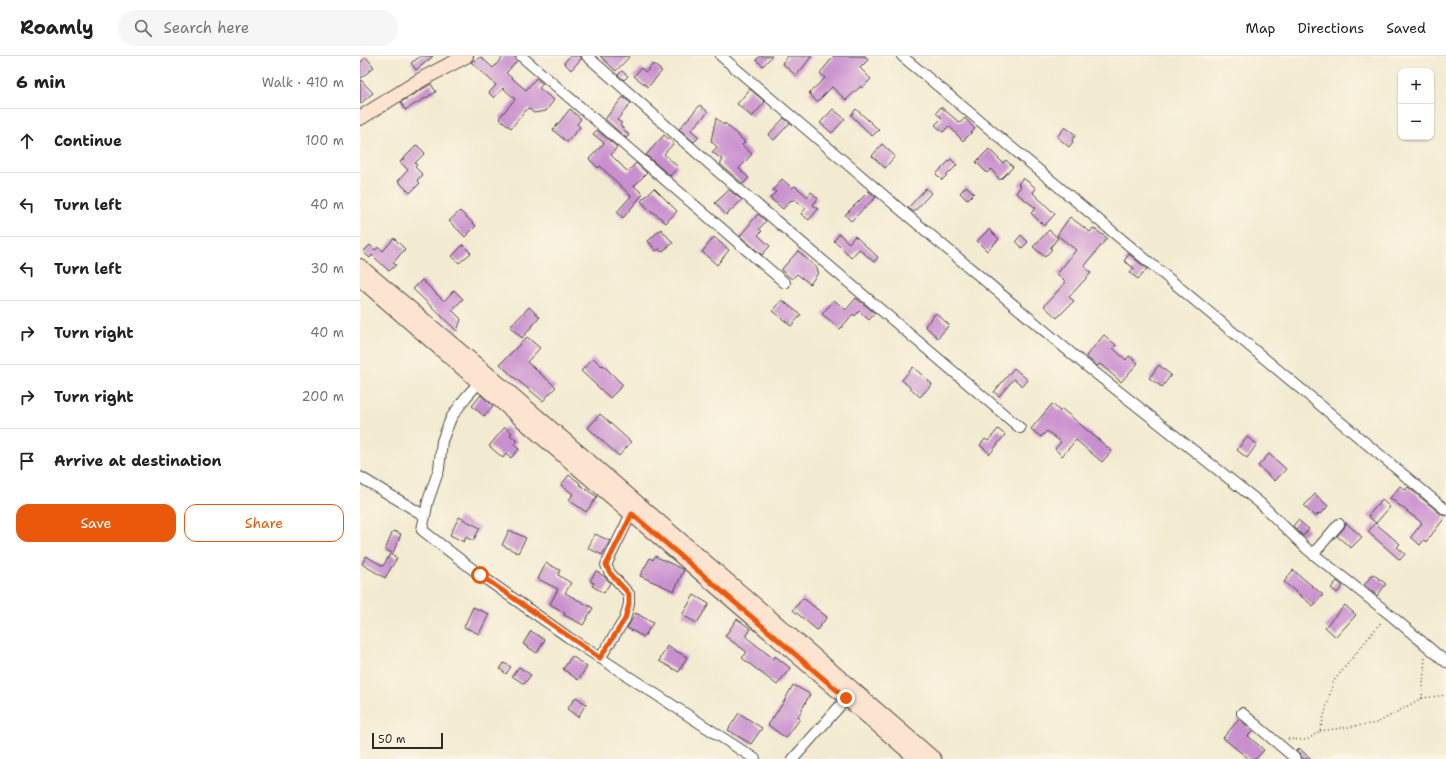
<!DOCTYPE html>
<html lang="en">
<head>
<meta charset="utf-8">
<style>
  body { margin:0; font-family:"Shantell Sans",sans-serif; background:#f6f6f6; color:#202124 }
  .controls { position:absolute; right:12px; top:12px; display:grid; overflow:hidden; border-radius:8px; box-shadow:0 1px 3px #0004 }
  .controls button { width:36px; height:36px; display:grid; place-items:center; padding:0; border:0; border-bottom:1px solid #e0e0e0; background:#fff; color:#202124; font:20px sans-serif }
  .scale { position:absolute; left:12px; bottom:10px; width:71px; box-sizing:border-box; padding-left:4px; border:2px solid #2b2b2b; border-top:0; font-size:11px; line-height:14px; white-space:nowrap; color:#2b2b2b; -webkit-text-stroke:3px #fcf5e5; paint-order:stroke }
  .stop { position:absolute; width:12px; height:12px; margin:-9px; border:3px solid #ea580c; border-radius:50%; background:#fff }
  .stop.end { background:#ea580c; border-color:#fff; box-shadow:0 1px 4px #0008 }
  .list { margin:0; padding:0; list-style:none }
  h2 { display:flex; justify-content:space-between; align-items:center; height:52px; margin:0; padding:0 16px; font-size:17px }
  h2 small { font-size:13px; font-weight:400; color:#757577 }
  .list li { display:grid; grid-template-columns:26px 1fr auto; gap:12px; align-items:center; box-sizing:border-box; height:64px; padding:0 16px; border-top:1px solid #e0e0e0 }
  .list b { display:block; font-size:15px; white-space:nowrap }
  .list em { font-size:13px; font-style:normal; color:#757577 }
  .actions { display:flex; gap:8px; padding:12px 16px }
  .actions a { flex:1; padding:9px 0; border:1px solid #ea580c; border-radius:12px; text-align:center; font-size:14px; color:#ea580c }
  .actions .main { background:#ea580c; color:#fff }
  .icon { flex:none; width:22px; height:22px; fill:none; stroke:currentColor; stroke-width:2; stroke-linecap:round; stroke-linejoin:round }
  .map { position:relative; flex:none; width:1086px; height:703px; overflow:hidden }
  header { display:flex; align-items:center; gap:24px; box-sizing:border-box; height:56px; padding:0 20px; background:#fff; border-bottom:1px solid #e0e0e0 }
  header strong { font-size:19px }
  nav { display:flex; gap:22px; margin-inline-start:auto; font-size:14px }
  .search { width:280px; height:36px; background:#f6f6f6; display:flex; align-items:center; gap:10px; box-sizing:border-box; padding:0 14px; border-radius:22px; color:#757577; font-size:15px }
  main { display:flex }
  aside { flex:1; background:#fff }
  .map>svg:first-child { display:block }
  .building { fill:#c990cf }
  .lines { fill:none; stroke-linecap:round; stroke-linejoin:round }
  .street-casing { stroke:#494844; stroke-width:12 }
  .secondary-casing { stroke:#494844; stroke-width:16 }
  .path { stroke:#494844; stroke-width:1.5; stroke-dasharray:1 3; stroke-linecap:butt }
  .street { stroke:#fff; stroke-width:10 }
  .secondary { stroke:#fde4d1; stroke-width:14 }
  .route { stroke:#ea580c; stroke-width:5 }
</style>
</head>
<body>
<header>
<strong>Roamly</strong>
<div class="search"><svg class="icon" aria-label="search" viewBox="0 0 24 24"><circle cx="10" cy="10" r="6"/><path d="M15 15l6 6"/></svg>Search here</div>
<nav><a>Map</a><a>Directions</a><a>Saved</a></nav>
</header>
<main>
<aside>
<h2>6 min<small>Walk · 410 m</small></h2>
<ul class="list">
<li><svg class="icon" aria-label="ahead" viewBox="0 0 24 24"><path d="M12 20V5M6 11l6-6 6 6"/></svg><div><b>Continue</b></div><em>100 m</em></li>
<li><svg class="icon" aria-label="left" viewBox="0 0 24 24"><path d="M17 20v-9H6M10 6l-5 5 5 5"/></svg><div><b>Turn left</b></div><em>40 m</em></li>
<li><svg class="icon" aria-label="left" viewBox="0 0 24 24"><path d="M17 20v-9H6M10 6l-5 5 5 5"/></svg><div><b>Turn left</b></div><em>30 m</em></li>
<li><svg class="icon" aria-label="right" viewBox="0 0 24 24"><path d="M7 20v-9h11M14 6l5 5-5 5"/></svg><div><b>Turn right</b></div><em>40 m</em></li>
<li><svg class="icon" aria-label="right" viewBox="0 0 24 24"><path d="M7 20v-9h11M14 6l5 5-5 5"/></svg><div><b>Turn right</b></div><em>200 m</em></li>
<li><svg class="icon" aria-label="arrive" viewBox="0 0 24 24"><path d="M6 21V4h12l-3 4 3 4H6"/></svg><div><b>Arrive at destination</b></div></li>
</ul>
<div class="actions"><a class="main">Save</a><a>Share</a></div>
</aside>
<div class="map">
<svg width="1086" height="703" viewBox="0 0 1086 703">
  <rect width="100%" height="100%" fill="#fcf5e5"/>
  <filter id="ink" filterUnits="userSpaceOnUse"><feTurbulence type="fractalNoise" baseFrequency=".025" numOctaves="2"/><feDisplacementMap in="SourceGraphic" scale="8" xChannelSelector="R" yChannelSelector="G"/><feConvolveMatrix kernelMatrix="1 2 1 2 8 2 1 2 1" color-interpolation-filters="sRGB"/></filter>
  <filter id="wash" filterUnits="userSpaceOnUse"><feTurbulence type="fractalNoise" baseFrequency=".012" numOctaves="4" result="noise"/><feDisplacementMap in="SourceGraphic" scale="16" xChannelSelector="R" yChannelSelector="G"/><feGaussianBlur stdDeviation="0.9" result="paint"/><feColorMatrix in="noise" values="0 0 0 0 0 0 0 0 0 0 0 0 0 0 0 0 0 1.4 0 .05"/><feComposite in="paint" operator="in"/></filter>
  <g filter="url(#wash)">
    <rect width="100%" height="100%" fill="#f3ebd1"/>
    <g id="blocks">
      <g class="building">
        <path d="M61,0H73L56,14L51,7Z"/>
        <path d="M144,0H155L157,5L146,17L166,34L176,22L183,28L179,32L194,44L186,55L174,57L168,52L151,72L139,62L155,43L143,32L134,42L129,37L136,29L111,6L121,1L133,12Z"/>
        <path d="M210,0H221V3L211,14L204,7Z"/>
        <path d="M240,0H270L256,15Z"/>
        <path d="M400,0H412L403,10L396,4Z"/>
        <path d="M428,0H452L436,20L422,7Z"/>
        <path d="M474,0H505L508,4L500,12L511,23L502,32L501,30L486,44L472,31L457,46L449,37L465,22L460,17Z"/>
        <path d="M6,1L14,11L0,23L13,37L0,48V7Z"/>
        <path d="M293,8L302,15L288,31L274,20L281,12L286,16Z"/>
        <path d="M262,15L268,20L264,24L258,19Z"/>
        <path d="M71,28L76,36L45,54L41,46Z"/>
        <path d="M390,33L405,46L392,61L377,48Z"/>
        <path d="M263,41L271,47L257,64L262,67L260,69L269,79L266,82L245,63Z"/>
        <path d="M340,49L348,56L331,74L339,81L334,86L319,73Z"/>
        <path d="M581,51L600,67L605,62L615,73L603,85L589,70L583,76L575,69L582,62L576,57Z"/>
        <path d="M210,53L221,63L217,68L220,71L207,86L193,74Z"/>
        <path d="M473,53L485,63L472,77L460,67Z"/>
        <path d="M496,53L519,74L512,80L491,59Z"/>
        <path d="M356,62L364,69L365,67L385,86L382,89L392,98L379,113L389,122L383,128L360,108L363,104L352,96L357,91L351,85Z"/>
        <path d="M424,62L430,67L414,84L408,79Z"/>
        <path d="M705,71L716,79L712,84L713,86L709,91L697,81Z"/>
        <path d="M237,74L257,91L251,99L268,116L276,107L287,117L274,130L283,138L263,162L257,156L271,140L240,110L238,112L229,103L244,87L233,78Z"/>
        <path d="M304,79L314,87L304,98L318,111L310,120L286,99Z"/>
        <path d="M522,88L535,100L525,112L512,100Z"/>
        <path d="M57,89L65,97L55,107L57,109L55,111L63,119L57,124L60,127L50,137L38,125L48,114L40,106Z"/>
        <path d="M629,93L643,107L646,104L653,111L640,124L631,113L627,117L616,106Z"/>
        <path d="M591,103L597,109L582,124L576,118Z"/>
        <path d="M663,122L676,132L673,137L695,158L684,170L671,157L676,152L656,137L661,130L658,128Z"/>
        <path d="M422,123L432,132L435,130L448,141L451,136L458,142L453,149L458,153L449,164L441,158L446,152L434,143L432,145L431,144L423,153L410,142L416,136L413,134Z"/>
        <path d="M606,130L614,137L607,144L600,137Z"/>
        <path d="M294,132L317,155L306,167L292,155L291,156L281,145Z"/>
        <path d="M566,132L571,137L554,156L548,152Z"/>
        <path d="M369,134L382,144L366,159L355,147Z"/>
        <path d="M509,135L516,141L491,165L485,159Z"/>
        <path d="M100,155L116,170L105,181L89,165Z"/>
        <path d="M398,158L406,165L399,173L402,175L398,179L410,190L402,199L380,180Z"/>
        <path d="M710,161L730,176L733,172L747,182L724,211L731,217L709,241L714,245L697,262L684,250L706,226L697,218L716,194L697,179Z"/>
        <path d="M301,173L313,187L302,196L299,193L296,195L288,185Z"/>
        <path d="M629,173L639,183L627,195L617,185Z"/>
        <path d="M689,174L698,182L690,192L692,193L685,201L673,191Z"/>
        <path d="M479,178L489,187L495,180L518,201L514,206L499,193L491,202L474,185Z"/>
        <path d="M661,179L668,186L662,192L656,185Z"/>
        <path d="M354,181L369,194L357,209L342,196Z"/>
        <path d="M34,182L45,193L33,207L36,209L29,215L12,199L10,202L3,196L10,189L15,194L19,191L23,195Z"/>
        <path d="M103,189L111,197L99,207L92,200Z"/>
        <path d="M438,195L458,213L457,214L459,216L450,228L437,218L432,223L421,214Z"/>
        <path d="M769,198L787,213L778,223L770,217L774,212L764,205Z"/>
        <path d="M62,224L84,245L94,234L103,243L92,254L101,263L97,275L53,233Z"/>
        <path d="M496,242L515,257L509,264L499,255L495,260L493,258L480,273L462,258L474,244L486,254Z"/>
        <path d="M422,244L441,259L431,270L413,255Z"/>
        <path d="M169,251L180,261L162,282L150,271Z"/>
        <path d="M576,257L589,269L578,282L565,270Z"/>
        <path d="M744,279L756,289L753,292L766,304L769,300L778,307L761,326L740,308L737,310L726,300Z"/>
        <path d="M167,281L180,292L167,306L196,331L183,345L150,318L140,308Z"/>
        <path d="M233,302L242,310L243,309L263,329L250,342L221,315Z"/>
        <path d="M799,309L811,319L802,331L789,322Z"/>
        <path d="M553,311L572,328L560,341L542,324Z"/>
        <path d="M654,312L668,324L663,330L654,323L639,340L634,336Z"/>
        <path d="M121,339L133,350L124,360L112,350Z"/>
        <path d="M692,348L700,355L702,353L752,395L742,406L716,384L702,400L695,393L701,386L687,375L681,381L671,373Z"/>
        <path d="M240,358L271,386L259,400L228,372Z"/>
        <path d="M145,371L152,377L150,379L157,385L154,389L159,393L151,402L146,397L143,402L129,390Z"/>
        <path d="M638,373L645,379L630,398L620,389L625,383L628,385Z"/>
        <path d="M887,381L897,388L887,402L877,394Z"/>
        <path d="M909,398L926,413L915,425L898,410Z"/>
        <path d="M209,419L220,427L219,428L237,441L226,456L209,444L213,438L201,429Z"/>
        <path d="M1040,430L1045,434L1048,431L1082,459L1086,460L1066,486L1064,484L1060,489L1051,481L1062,467L1030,442Z"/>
        <path d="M955,438L968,450L961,458L959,457L955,461L944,450Z"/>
        <path d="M1022,444L1030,451L1016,467L1008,460Z"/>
        <path d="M99,461L120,472L113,485L106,481L104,486L90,479Z"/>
        <path d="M938,464L949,473L943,480L933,470Z"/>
        <path d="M986,467L1002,481L991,492L977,480L984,472Z"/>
        <path d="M1015,467L1040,488L1037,491L1045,498L1040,504L1008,476Z"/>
        <path d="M149,474L166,482L158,497L142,489Z"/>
        <path d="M33,475L41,478L33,497L25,494Z"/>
        <path d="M235,478L250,485L242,499L228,492Z"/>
        <path d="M30,498L37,502L25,522L2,508L6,500L23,510Z"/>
        <path d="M295,500L324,514L314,535L280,520L290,502L293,504Z"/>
        <path d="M186,507L200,514L198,519L211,527L205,537L233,552L223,569L204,559L205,557L190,548L198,533L178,523Z"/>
        <path d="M933,514L963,539L953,550L924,526Z"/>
        <path d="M236,515L245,521L250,527L244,537L232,530L234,527L230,525Z"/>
        <path d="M1013,518L1026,528L1017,540L1004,529Z"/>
        <path d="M977,525L983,530L977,537L971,532Z"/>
        <path d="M334,539L349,548L337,567L322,559Z"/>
        <path d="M443,542L467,561L457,574L433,554Z"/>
        <path d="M985,549L996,559L976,581L965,571Z"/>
        <path d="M113,551L129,558L119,578L104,571Z"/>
        <path d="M276,557L293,567L284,581L267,572Z"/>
        <path d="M377,563L391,573L386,581L414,603L415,600L430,612L417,629L382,602L387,596L365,580Z"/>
        <path d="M171,575L185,584L177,597L163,588Z"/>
        <path d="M307,590L327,601L319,616L299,605Z"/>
        <path d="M212,600L227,611L218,624L203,613Z"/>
        <path d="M144,607L151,611L146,618L140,613Z"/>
        <path d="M159,611L171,619L164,628L152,620Z"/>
        <path d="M433,629L450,638L438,661L440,663L426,682L408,669L423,647Z"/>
        <path d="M216,641L226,648L218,661L207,653Z"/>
        <path d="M379,657L402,672L391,688L368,674Z"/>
        <path d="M879,663L893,675L888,680L904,694L896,703H889L863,682Z"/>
        <path d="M939,692L951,703H942L940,698L936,695Z"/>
      </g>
    </g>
  </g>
  <g filter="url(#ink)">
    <use href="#blocks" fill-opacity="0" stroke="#494844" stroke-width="1"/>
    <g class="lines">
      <defs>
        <g id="street">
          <path d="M161,0L425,227"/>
          <path d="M227,0L362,119L660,372"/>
          <path d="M361,0L541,154L724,308L900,447L947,493L1028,557L1086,606"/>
          <path d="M542,0L1086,454"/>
          <path d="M123,322L106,341L91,362L82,385L79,413L68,445L62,474L120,519L208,581L395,703"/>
          <path d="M0,421L65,460"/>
          <path d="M953,498L979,468"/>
          <path d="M240,602L265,563L269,548V538L250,517L246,509L271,458"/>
          <path d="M882,657L936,703"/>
          <path d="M433,703L486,643"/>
        </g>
        <g id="secondary">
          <path d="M0,62L64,22L106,0"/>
          <path d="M0,210L148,335L574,703"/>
          <path d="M0,223L178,378L557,703"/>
        </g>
      </defs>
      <use href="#street" class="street-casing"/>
      <use href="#secondary" class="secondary-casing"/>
      <g class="path">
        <path d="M1062,642L1086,639"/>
        <path d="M960,675L1017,667L1062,642L1065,601"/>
        <path d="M928,683L947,684L960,675L973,626L1022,565"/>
      </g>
      <use href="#street" class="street"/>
      <use href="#secondary" class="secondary"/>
    </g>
  </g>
  <g class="lines" filter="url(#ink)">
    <path class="route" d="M120,519L240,602L265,563L269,548V538L250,517L246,509L272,458L486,642"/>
  </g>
</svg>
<div class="controls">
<button>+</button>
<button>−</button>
</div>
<div class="scale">50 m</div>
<div class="stop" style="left:120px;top:519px"></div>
<div class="stop end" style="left:486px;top:642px"></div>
</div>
</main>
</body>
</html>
